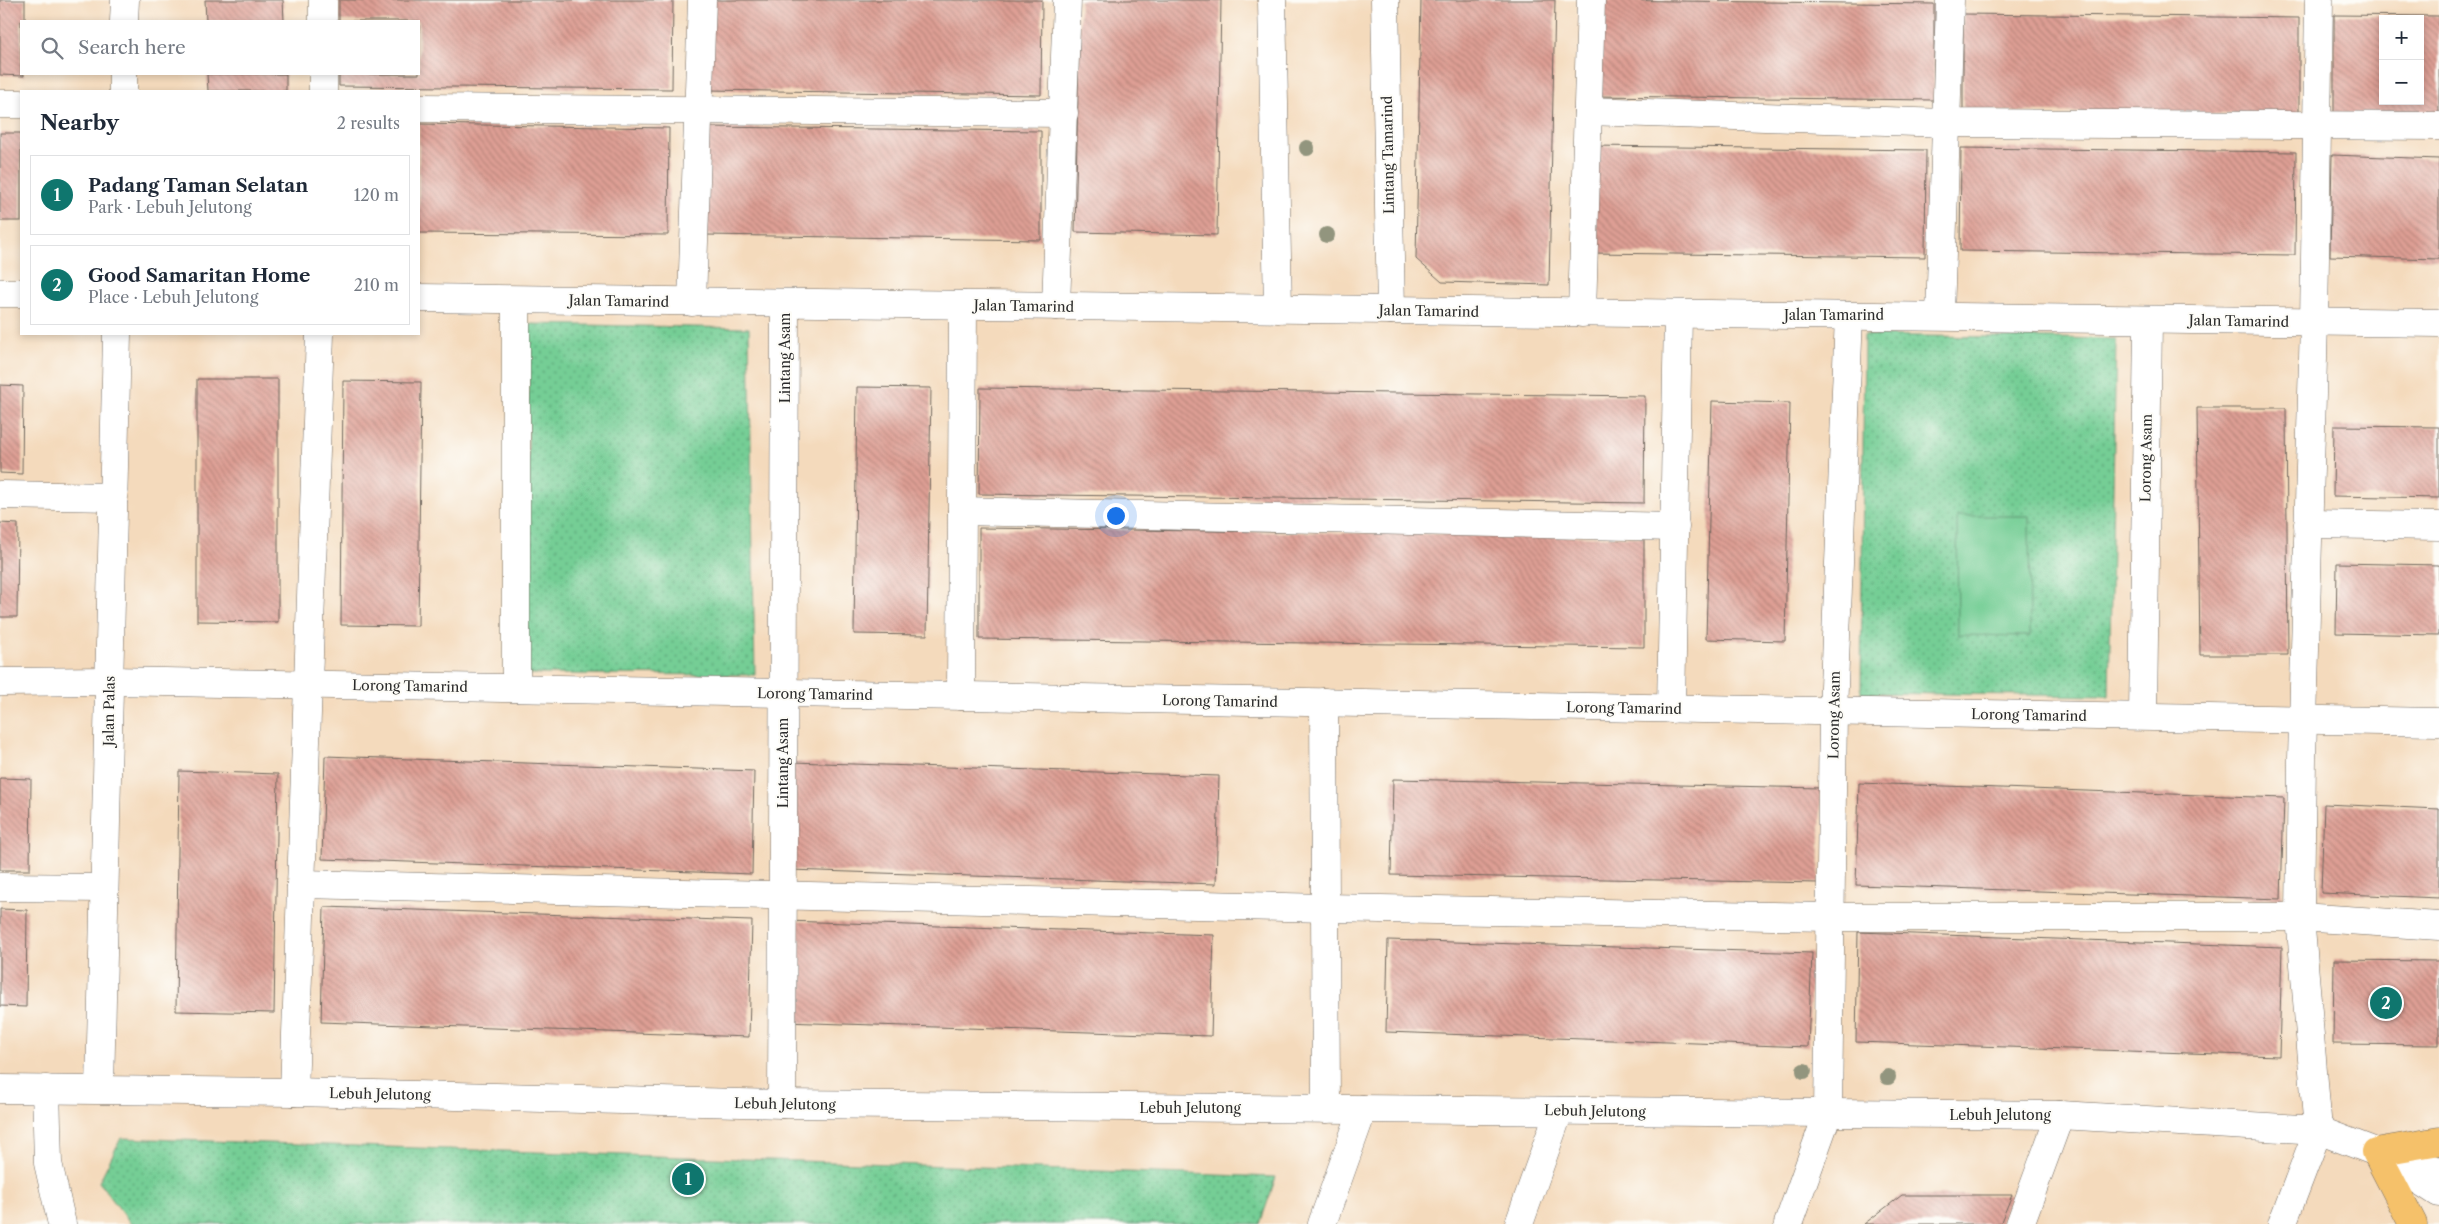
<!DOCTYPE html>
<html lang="en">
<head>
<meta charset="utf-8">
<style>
  body { margin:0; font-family:"Libre Caslon Text",serif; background:#f2f2f3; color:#1f2937 }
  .controls { position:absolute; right:15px; top:15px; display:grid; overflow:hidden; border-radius:0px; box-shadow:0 2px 8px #0003 }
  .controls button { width:45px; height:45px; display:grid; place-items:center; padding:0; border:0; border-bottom:1px solid #e0e1e3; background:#fff; color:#1f2937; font:25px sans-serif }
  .you { position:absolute; left:1115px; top:515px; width:18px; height:18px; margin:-12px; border:4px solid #fff; border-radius:50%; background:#1a73e8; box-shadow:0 0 0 8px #1a73e833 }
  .badge { display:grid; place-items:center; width:32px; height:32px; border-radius:50%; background:#0f766e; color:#fff; font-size:16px; font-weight:700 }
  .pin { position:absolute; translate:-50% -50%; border:2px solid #fff; box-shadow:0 1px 5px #0006 }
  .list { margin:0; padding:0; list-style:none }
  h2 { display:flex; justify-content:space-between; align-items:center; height:65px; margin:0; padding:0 20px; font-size:21px }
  h2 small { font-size:16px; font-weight:400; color:#747a83 }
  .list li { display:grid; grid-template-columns:32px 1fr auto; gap:15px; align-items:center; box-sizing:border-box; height:80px; margin:0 10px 10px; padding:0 10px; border:1px solid #e0e1e3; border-radius:0px }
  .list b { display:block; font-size:19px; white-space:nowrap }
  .list p { margin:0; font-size:16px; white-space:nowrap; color:#747a83 }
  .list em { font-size:16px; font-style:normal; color:#747a83 }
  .icon { flex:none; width:28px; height:28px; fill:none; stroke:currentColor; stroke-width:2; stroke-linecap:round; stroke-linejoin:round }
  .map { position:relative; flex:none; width:2439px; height:1224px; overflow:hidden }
  .search { position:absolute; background:#fff; box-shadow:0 2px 8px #0003; left:20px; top:20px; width:400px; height:55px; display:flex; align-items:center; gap:12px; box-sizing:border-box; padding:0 18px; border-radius:0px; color:#747a83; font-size:19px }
  .panel { position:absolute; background:#fff; box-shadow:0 2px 8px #0003; left:20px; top:90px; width:400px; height:245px; border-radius:0px }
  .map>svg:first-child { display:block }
  .green { fill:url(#green-dots); stroke:#507c60 }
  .pitch { fill:#74ce95; stroke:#507c60 }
  .building { fill:url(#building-back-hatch); fill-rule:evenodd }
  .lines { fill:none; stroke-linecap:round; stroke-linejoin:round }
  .minor-casing { stroke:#71685e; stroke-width:29 }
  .highway-casing { stroke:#71685e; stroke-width:29 }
  .minor { stroke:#fff; stroke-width:28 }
  .highway { stroke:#f5c16b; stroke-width:28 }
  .tree { fill:#92957e }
  .labels { text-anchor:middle; stroke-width:4; stroke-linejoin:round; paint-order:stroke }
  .street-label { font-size:14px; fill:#2b2b2b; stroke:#fdfcf7 }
</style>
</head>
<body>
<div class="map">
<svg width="2439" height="1224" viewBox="0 0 2439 1224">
  <defs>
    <pattern id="green-dots" width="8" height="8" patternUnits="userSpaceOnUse" patternTransform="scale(1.25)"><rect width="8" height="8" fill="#74ce95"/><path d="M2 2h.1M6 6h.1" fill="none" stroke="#5fa77a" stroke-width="1.8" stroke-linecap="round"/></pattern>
    <pattern id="building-back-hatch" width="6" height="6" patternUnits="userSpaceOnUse" patternTransform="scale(1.25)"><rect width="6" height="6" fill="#de9f94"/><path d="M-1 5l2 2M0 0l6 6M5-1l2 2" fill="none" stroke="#b48279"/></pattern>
  </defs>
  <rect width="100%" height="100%" fill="#fdfcf7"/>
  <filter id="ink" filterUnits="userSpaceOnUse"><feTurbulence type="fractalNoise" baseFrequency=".02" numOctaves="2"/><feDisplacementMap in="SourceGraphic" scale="10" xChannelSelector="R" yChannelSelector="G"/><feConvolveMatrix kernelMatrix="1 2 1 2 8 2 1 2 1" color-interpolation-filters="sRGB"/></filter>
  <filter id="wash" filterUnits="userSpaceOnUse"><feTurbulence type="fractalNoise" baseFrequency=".0096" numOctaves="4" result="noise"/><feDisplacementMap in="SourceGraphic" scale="20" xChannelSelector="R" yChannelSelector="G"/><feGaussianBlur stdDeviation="1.12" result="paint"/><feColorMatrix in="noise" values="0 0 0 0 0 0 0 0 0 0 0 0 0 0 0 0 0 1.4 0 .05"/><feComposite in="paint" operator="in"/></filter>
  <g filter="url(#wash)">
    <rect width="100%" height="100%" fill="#f4dabc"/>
    <g class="green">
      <path d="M529,324L749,328L755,675L527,674Z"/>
      <path d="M1864,335L2116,339L2109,696L1861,693Z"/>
      <path d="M121,1138L1276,1177L1260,1224H131L99,1182Z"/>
    </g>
    <path class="pitch" d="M1957,516H2029L2030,636L1958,635Z"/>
    <g id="blocks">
      <g class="building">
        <path d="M0,0H25V21H21V74H24V76L0,75Z"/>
        <path d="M205,0H283L284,21H206Z"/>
        <path d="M339,0H673L672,89L339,86V74H419V21H339Z"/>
        <path d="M709,0H1042L1041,95L708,90Z"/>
        <path d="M1080,0H1221L1217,235L1075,232Z"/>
        <path d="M1421,0H1555L1549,285L1442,282L1416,259Z"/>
        <path d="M1594,0L1934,4V100L1594,96Z"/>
        <path d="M1963,14L2299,18V115L1963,111Z"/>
        <path d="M2334,15L2439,16V118L2334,117ZM2383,19H2420V101H2383Z"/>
        <path d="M207,74H286V91H208Z"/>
        <path d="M419,124L669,128L668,235L419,233Z"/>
        <path d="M707,127L1041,131V240L706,235Z"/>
        <rect x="0" y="133" width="21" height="88"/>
        <path d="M1591,146L1926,150L1925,257L1590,253Z"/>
        <path d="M1961,148L2296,152L2295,255L1960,251Z"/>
        <path d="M2332,155L2439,159V259L2330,256Z"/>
        <path d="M197,379H278V622L197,621Z"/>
        <path d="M343,381L421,382L418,626L341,625Z"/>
        <path d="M0,385L23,386L22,474L0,473Z"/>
        <path d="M857,387L931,388L927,635L854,634Z"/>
        <path d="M980,388L1645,396L1644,503L979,494Z"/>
        <path d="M1712,401L1790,403L1785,641L1706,639Z"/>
        <path d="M2197,408H2286L2288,655H2200Z"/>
        <path d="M2334,426L2439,427V498L2333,496Z"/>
        <path d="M0,523L18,524L17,617H0Z"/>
        <path d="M979,528L1644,537V647L979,639Z"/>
        <path d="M2337,563L2439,565V635L2336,633Z"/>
        <path d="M325,756L754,771L752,874L322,859Z"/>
        <path d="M792,762L1219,776L1216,884L789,870Z"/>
        <path d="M179,771L278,774L274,1013L176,1011Z"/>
        <path d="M0,778L31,779L30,870H0Z"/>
        <path d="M1393,779L1821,788L1819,883L1391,875Z"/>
        <path d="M1859,783L2284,798L2281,899L1856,885Z"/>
        <path d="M2324,804L2439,809V898L2321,893Z"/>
        <path d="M324,907L752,921L749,1037L321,1022Z"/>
        <path d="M0,909L27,910L26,1007L0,1006Z"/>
        <path d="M786,921L1214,935L1211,1036L783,1022Z"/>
        <path d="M1858,932L2282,947L2279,1056L1856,1042Z"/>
        <path d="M1388,940L1812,953L1808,1047L1386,1032Z"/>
        <path d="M2334,960L2439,961V1045L2333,1044Z"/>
        <path d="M1902,1195H2012L2000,1224H1864Z"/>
      </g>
    </g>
  </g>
  <g filter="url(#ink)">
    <use href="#blocks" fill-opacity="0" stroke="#71685e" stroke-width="1"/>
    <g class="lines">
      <defs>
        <g id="minor">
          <path d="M1272,0L1278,309"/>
          <path d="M1385,0L1391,310"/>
          <path d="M124,21L125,0"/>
          <path d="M323,21V0"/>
          <path d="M123,91V74"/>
          <path d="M323,91V74"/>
          <path d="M0,104H21"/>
          <path d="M419,108L1064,113"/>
          <path d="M1588,111L1946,123L2439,126"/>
          <path d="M0,293H21"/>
          <path d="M419,298L2439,323"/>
          <path d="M692,302L702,0"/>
          <path d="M1056,306L1067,0"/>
          <path d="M1582,313L1591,0"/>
          <path d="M1940,316L1950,0"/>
          <path d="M0,495L114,497"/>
          <path d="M962,511L1675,527"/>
          <path d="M2308,524L2439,526"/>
          <path d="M0,682L109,681L2439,722"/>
          <path d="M516,688V300"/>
          <path d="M961,696L963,305"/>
          <path d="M1324,702L1326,1109"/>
          <path d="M1671,709L1678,314"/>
          <path d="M2143,716L2148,320"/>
          <path d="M301,884L1326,908L1831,917H2300L2439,926"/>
          <path d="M0,887L104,888"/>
          <path d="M100,1088L117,334"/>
          <path d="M0,1089L294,1092L782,1104L2060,1115L2318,1130L2376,1152L2439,1171"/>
          <path d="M46,1089L48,1163L62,1224"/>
          <path d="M294,1092L320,334"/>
          <path d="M782,1104L785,303"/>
          <path d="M2402,1169L2439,1193"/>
          <path d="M1322,1224L1363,1109"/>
          <path d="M1519,1224L1559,1111"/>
          <path d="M1788,1224L1828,1113L1833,711L1849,316"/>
          <path d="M2020,1224L2060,1115"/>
          <path d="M2282,1224L2318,1130L2300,917L2302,759L2314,322L2319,0"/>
        </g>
        <path id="highway" d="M2413,1224L2376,1152L2439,1141"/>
      </defs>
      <use href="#minor" class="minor-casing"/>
      <use href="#highway" class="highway-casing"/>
      <use href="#minor" class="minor"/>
      <use href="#highway" class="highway"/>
    </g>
    <g class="tree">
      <circle cx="1307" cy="148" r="8"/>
      <circle cx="1327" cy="235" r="8"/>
      <circle cx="1804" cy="1071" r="8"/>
      <circle cx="1888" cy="1077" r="8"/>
    </g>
  </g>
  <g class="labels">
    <g class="street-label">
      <text transform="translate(1388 155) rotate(-91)" y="5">Lintang Tamarind</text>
      <text transform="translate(619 301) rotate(1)" y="5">Jalan Tamarind</text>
      <text transform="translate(1024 306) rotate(1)" y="5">Jalan Tamarind</text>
      <text transform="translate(1429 311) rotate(1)" y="5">Jalan Tamarind</text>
      <text x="1834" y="320">Jalan Tamarind</text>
      <text transform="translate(2239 321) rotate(1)" y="5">Jalan Tamarind</text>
      <text transform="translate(785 358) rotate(-90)" y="5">Lintang Asam</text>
      <text transform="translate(2146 458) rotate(-89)" y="5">Lorong Asam</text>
      <text transform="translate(410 686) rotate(1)" y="5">Lorong Tamarind</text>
      <text transform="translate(815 694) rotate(1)" y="5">Lorong Tamarind</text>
      <text transform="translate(1220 701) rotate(1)" y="5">Lorong Tamarind</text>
      <text transform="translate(1624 708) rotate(1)" y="5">Lorong Tamarind</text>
      <text transform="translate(109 711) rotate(-89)" y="5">Jalan Palas</text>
      <text transform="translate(1834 715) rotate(-89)" y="5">Lorong Asam</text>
      <text transform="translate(2029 715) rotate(1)" y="5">Lorong Tamarind</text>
      <text transform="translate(783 763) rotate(-90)" y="5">Lintang Asam</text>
      <text transform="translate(380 1094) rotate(1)" y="5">Lebuh Jelutong</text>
      <text transform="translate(785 1104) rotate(1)" y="5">Lebuh Jelutong</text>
      <text x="1190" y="1113">Lebuh Jelutong</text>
      <text transform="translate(1595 1111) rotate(1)" y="5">Lebuh Jelutong</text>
      <text x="2000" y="1120">Lebuh Jelutong</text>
    </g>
  </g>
</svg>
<div class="controls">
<button>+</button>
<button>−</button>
</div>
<div class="you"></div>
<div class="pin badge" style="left:688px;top:1179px">1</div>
<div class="pin badge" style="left:2386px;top:1003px">2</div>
<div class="search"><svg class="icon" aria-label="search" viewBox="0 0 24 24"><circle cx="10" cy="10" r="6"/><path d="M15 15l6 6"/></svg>Search here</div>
<section class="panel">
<h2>Nearby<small>2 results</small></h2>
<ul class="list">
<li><span class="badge">1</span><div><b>Padang Taman Selatan</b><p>Park · Lebuh Jelutong</p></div><em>120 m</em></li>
<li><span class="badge">2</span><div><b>Good Samaritan Home</b><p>Place · Lebuh Jelutong</p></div><em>210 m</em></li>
</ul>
</section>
</div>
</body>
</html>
